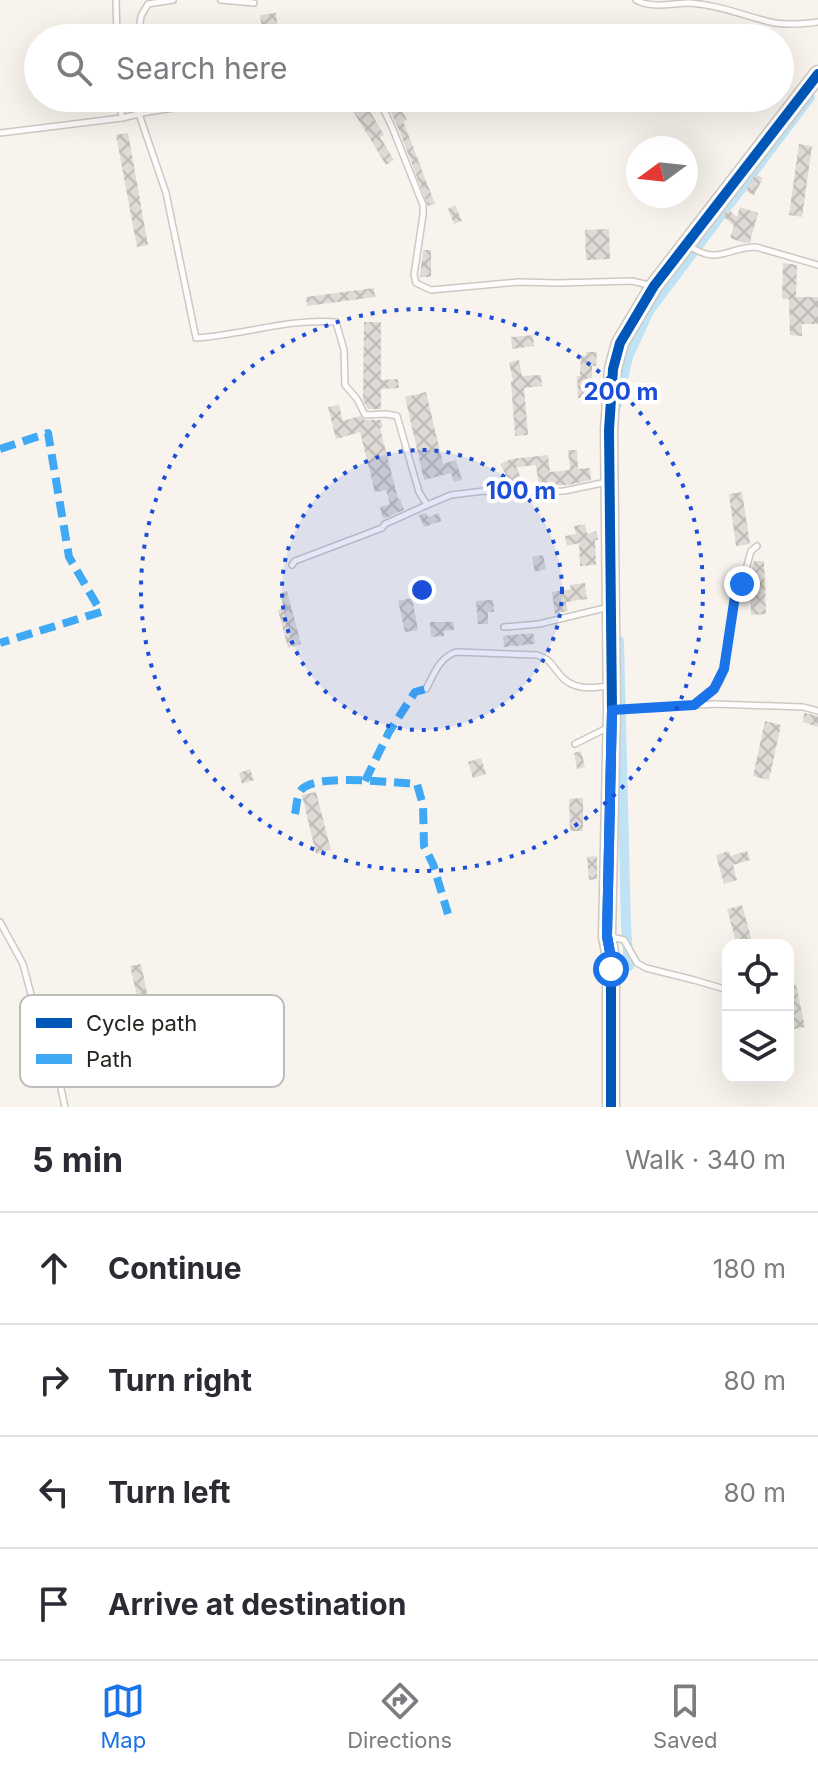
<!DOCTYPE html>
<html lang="en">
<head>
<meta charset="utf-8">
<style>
  body { margin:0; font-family:Inter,sans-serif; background:#f7f7f7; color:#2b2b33 }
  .controls { position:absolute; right:24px; bottom:24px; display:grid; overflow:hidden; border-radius:16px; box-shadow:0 8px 32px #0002 }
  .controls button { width:72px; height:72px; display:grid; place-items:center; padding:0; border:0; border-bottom:2px solid #e1e1e2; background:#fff; color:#2b2b33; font:40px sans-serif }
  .compass { position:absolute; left:626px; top:136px; width:72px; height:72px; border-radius:50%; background:#fff; box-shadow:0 8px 32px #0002; rotate:255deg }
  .stop { position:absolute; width:24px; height:24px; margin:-18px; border:6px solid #1a73e8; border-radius:50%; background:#fff }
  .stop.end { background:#1a73e8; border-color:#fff; box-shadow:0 2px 8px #0008 }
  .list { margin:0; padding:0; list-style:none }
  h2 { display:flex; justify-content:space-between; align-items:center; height:104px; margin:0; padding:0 32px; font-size:34px }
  h2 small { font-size:26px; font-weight:400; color:#7c7c81 }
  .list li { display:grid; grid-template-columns:52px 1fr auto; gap:24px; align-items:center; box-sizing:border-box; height:112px; padding:0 32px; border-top:2px solid #e1e1e2 }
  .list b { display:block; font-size:30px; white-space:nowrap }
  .list em { font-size:26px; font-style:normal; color:#7c7c81 }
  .icon { flex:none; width:44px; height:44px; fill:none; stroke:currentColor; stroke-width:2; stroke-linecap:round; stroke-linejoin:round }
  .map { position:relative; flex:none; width:818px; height:1107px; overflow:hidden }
  .search { position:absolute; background:#fff; box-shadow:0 8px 32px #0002; left:24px; right:24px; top:24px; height:88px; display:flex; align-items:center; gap:20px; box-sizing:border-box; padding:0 28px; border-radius:44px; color:#7c7c81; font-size:30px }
  .sheet { height:552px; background:#fff }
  nav { display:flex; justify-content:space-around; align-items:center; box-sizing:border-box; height:112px; border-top:2px solid #e1e1e2; background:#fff; font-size:22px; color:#7c7c81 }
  nav a { display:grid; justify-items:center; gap:4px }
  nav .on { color:#1a73e8 }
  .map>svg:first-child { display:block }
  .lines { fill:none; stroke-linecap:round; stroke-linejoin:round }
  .canal { stroke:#bfe2f5; stroke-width:10 }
  .building { fill:url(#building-cross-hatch) }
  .lane-casing { stroke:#ccc9c4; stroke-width:8 }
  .secondary-casing { stroke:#ccc9c4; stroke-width:19 }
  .lane { stroke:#fefdfc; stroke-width:5 }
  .secondary { stroke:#fbf8f6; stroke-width:16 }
  .quiet { stroke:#3fa9f5; stroke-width:8; stroke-dasharray:16 8; stroke-linecap:butt }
  .cycleway-casing { stroke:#fff; stroke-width:15 }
  .cycleway { stroke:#0057b8; stroke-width:10 }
  .route { stroke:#1a73e8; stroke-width:10 }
  .ring { fill:none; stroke:#1d4ed8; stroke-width:4; stroke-dasharray:4 8 }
  .key { fill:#fff; stroke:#bebdbc; stroke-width:2 }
  .key-label { font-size:22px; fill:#27241f }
  .centre { fill:#1d4ed8; stroke:#fff; stroke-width:4 }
  .ring-label { font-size:24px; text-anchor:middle; font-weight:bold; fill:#1d4ed8; stroke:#fff; stroke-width:8; stroke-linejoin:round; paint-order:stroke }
</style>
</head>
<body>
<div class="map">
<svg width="818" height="1107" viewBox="0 0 818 1107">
  <defs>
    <pattern id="building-cross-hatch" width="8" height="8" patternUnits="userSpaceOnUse" patternTransform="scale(2)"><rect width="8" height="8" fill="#dfdad6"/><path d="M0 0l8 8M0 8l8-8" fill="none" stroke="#bfbbb7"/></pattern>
  </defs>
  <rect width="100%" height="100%" fill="#f8f4ed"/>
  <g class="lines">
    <g class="canal">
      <path d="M617,405L628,357L649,311L810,97"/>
      <path d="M619,641L626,927L629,966"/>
    </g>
  </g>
  <g class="building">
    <path d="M276,13L279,38H263L260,15Z"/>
    <path d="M345,98H362L384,135L380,137L394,160L386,165Z"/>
    <path d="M384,98H395L407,120L403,121L435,204L428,206L397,125Z"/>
    <path d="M128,133L148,245L137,247L116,135Z"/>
    <path d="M799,144L812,146L802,217L789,215Z"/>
    <path d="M755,174L763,178L754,195L746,191Z"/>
    <path d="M455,205L462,221L454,224L448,209Z"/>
    <path d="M740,207L758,213L750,242L744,243L730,238L734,226L723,216L728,209L737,217Z"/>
    <path d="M609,229L610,259L586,260L585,230Z"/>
    <path d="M423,250H431V277H420Z"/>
    <path d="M783,263L797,265L796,297H818V324H802V336L790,335L789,299H782Z"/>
    <path d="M374,288L375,297L307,306L306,297Z"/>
    <path d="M364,322H381V380L398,379L399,388L381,389V409H368L363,400Z"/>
    <path d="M533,335L534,346L512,349L511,337Z"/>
    <path d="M586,352H597L596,366H592V397L578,398L577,376H580L581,355L586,356Z"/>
    <path d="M519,360L522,376L541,375L542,386L524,388L528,435L515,436L511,382L513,381L509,362Z"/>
    <path d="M426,392L443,464L456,460L462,480L454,482L451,473L424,480L405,397Z"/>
    <path d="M339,405L343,421L360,416L364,420H381L383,427L380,428L398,499H400L404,510L383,519L380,507L390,504L386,490L375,492L360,432L336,439L328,407Z"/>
    <path d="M568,450H577L578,469L590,468L591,480L568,485L539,486L536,465L516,467L524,484L519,486H512L500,464L511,459L548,455L550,472L570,470Z"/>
    <path d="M742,492L750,544L736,546L729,494Z"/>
    <path d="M426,513L428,517L439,513L441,521L424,527L419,515Z"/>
    <path d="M585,524L587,534L596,531L598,540H595L596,565L580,566L579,543L567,546L565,536L576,534L574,526Z"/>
    <path d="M543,555L546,569L535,572L532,557Z"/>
    <path d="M754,561H764L766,614L751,615L750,576Z"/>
    <path d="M585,583L587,599L566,602L568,611L555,614L552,592L571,589L570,585Z"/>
    <path d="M287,591L301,644L288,648L278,610L284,609L280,593Z"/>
    <path d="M412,598L418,630L405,632L398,601Z"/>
    <path d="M489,600H493L494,612H488V624H478L476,601Z"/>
    <path d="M430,622H454V630L444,631V636L431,637Z"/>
    <path d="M533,633L535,644L504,647L503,636Z"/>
    <path d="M804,713L818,716V727L803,722Z"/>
    <path d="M765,721L781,725L769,780L753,776Z"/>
    <path d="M581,751L585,767L577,769L574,753Z"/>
    <path d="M481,758L486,774L473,778L468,762Z"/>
    <path d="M250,769L254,780L242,784L239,773Z"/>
    <path d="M316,792L331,850L316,854L302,795Z"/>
    <path d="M583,798V831H570L569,799Z"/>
    <path d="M729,851L730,856L747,851L750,860L733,865L737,880L724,884L716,855Z"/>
    <path d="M597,856V879L589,880L587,857Z"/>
    <path d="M742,905L753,945H737L727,909Z"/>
    <path d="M141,964L150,1007L140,1008L130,966Z"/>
    <path d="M796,985L805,1027L794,1029L788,1008V986Z"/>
  </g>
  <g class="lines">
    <defs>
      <g id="lane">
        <path d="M116,0L117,38"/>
        <path d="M221,0L254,3"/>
        <path d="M636,0C650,9 673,3 690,3C721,5 746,17 775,23C788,25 804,24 818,22"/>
        <path d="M138,38L141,16L148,4L173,0"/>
        <path d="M119,98L122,118"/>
        <path d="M141,98L147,112L241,98"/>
        <path d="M378,98L392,127L423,205V215L414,275L416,283L431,290L518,282L558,283L632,281L649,285"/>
        <path d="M139,114L166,193L196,338C243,335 289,318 336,322L344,350L345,385L357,399L365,415L386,414L397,416L419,492L427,505L451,495L484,491L516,492L564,491L607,482"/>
        <path d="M0,133L122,118L147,112"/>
        <path d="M691,247C719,265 728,247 756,247L818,265"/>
        <path d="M292,565L295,561L382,528L385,524L427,505"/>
        <path d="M504,627L539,624L609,607"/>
        <path d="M426,689C434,674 439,658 456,652L537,655C551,659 552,666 561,676C574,691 592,688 610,686"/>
        <path d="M695,705L714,689L720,681L724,669L735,596L742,584L751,551L757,546"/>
        <path d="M617,710L715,704L803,707L818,711"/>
        <path d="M575,744L607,728"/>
        <path d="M0,922L23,964L43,1040L57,1070L65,1107"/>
        <path d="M612,937L624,940L637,963L646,968L694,980L728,990"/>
        <path d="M57,1070L130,1035L155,1015"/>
      </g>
      <path id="secondary" d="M611,1107V958L607,936L612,710L609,430L613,369L620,343L654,286L818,74"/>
    </defs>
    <use href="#lane" class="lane-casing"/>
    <use href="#secondary" class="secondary-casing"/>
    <use href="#lane" class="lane"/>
    <use href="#secondary" class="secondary"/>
    <g class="quiet">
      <path d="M0,449L48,433L69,557L101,612L0,643"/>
      <path d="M365,781L389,732L415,692L426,689"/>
      <path d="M295,814C297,805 296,796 302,789C319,773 393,783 417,784L423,805L424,846L433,864L448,914"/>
    </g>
    <defs>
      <path id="cycleway" d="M611,1107V958L607,936L612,710L609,430L613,369L620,343L654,286L818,74"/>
    </defs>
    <use href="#cycleway" class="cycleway-casing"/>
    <use href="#cycleway" class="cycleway"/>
  </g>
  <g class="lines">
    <path class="route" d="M611,969V958L607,936L612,710L694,705L714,689L724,669L735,596L742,584"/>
  </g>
  <circle cx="422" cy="590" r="140" fill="#1d4ed8" fill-opacity=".12"/>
  <g class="ring">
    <circle cx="422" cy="590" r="140"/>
    <circle cx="422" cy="590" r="281"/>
  </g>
  <rect x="20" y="995" width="264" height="92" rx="12" class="key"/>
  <rect x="36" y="1018" width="36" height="10" fill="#0057b8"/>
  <rect x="36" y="1054" width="36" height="10" fill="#3fa9f5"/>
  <g class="key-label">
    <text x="86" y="1031">Cycle path</text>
    <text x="86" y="1067">Path</text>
  </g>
  <circle cx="422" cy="590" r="12" class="centre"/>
  <g class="ring-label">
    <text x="621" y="400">200 m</text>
    <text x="521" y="499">100 m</text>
  </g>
</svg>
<div class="controls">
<button><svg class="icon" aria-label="locate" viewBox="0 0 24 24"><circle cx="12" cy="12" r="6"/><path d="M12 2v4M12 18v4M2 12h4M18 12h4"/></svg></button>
<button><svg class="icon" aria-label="layers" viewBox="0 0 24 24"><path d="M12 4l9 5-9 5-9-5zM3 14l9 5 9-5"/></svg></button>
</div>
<svg class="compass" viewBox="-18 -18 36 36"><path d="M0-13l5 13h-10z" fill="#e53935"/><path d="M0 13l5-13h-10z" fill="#7c7c81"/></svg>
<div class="stop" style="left:611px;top:969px"></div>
<div class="stop end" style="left:742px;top:584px"></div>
<div class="search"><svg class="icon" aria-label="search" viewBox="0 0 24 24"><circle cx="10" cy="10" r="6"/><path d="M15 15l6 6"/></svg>Search here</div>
</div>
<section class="sheet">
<h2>5 min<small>Walk · 340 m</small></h2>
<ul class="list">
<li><svg class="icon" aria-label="ahead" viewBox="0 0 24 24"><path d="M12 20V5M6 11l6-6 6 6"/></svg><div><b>Continue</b></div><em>180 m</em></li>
<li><svg class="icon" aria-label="right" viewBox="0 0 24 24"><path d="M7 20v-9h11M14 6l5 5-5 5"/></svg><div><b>Turn right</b></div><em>80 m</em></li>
<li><svg class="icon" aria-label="left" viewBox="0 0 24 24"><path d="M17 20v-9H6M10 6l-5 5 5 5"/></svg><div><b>Turn left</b></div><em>80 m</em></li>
<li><svg class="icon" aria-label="arrive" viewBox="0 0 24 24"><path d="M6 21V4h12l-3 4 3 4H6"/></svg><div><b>Arrive at destination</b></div></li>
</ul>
</section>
<nav>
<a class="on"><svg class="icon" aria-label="map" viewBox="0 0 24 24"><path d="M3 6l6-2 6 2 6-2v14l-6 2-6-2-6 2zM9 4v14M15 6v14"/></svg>Map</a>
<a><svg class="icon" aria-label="directions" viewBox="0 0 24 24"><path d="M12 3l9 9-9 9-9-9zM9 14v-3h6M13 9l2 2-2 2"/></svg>Directions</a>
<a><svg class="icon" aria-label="saved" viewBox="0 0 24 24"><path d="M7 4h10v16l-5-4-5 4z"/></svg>Saved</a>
</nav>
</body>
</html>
